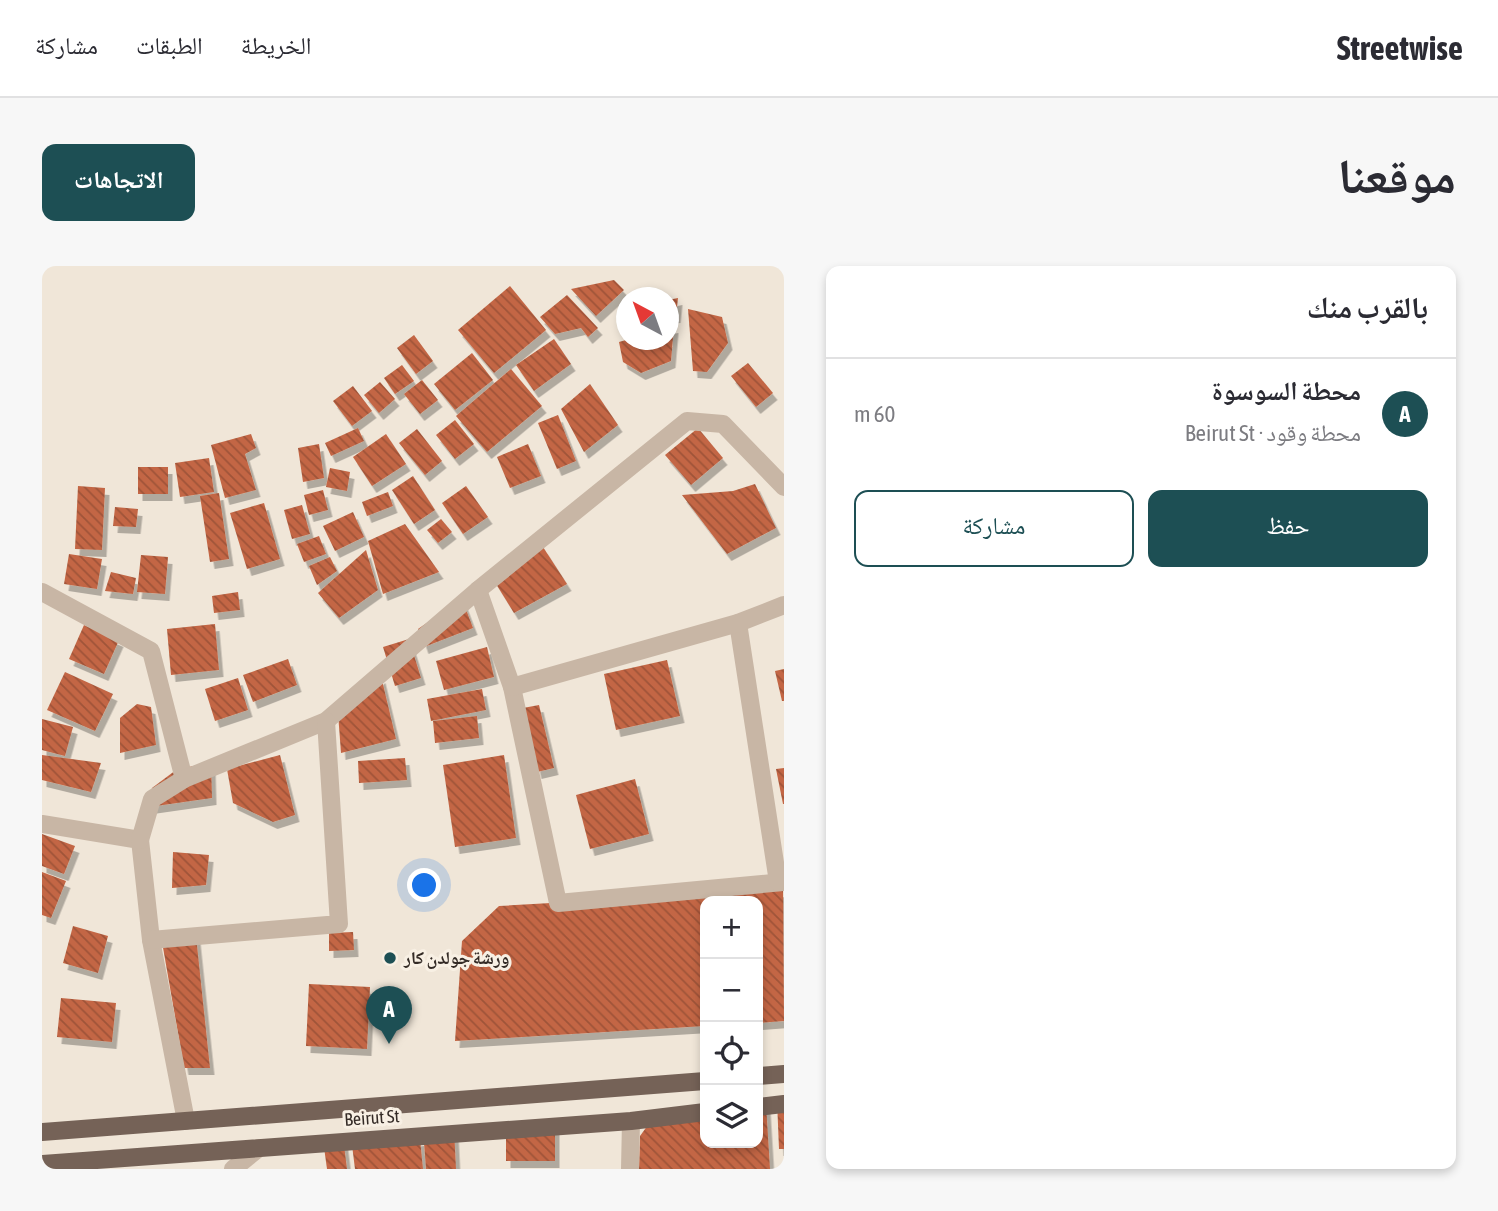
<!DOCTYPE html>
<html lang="ar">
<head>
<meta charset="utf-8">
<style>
  body { margin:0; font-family:"Asap Condensed","Noto Naskh Arabic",sans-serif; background:#f7f7f7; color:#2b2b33; direction:rtl }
  .controls { position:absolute; right:21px; bottom:21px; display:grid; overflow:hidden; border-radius:14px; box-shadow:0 4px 10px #0003 }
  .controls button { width:63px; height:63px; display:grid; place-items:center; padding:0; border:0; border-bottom:2px solid #e1e1e2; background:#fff; color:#2b2b33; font:35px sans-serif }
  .compass { position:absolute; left:574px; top:21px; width:63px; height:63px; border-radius:50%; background:#fff; box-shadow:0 4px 10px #0003; rotate:319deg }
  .you { position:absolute; left:383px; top:620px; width:24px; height:24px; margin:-18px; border:5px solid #fff; border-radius:50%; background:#1a73e8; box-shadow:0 0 0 10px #1a73e833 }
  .badge { display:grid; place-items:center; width:46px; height:46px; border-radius:50%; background:#1d4f54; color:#fff; font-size:23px; font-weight:700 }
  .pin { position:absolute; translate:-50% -58px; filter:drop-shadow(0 2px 4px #0008) }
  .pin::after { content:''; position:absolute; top:37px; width:24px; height:21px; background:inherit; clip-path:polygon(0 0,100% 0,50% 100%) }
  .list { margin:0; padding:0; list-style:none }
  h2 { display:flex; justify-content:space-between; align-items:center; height:91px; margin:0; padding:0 28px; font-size:30px }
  h2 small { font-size:23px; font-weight:400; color:#7c7c81 }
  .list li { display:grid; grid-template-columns:46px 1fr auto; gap:21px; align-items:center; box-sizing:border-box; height:112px; padding:0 28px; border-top:2px solid #e1e1e2 }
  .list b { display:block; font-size:26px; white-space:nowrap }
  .list p { margin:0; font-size:23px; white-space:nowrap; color:#7c7c81 }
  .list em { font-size:23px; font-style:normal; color:#7c7c81 }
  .actions { display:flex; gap:14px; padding:21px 28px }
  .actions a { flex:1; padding:16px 0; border:2px solid #1d4f54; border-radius:14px; text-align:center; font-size:24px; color:#1d4f54 }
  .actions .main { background:#1d4f54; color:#fff }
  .icon { flex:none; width:38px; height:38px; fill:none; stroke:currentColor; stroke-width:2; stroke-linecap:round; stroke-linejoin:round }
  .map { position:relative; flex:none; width:742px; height:903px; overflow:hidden; direction:ltr; border-radius:14px }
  header { display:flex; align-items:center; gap:42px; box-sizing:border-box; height:98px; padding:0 35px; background:#fff; border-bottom:2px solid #e1e1e2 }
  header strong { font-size:33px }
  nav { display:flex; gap:38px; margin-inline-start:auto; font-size:24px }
  .intro { display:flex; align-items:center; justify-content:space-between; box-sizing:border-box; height:168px; padding:0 42px }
  h1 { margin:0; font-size:49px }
  .button { padding:18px 32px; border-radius:14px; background:#1d4f54; color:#fff; font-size:24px; font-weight:700 }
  main { display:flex; gap:42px; padding:0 42px }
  aside { flex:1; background:#fff; border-radius:14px; box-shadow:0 4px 10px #0003 }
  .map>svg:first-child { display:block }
  .building { fill:url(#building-back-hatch); filter:url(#shadow) }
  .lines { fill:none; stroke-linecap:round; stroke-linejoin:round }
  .minor { stroke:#c8b6a5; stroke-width:18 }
  .major { stroke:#756257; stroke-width:18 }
  .poi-dot { fill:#1d4f54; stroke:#f8f0e4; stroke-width:2.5 }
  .labels { text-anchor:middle; stroke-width:6; stroke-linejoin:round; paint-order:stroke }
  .poi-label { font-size:18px; font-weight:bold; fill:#342b26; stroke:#f8f0e4; text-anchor:start }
  .street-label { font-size:18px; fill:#342b26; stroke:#f8f0e4 }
</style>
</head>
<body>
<header>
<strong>Streetwise</strong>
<nav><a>الخريطة</a><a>الطبقات</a><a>مشاركة</a></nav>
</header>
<div class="intro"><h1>موقعنا</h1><a class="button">الاتجاهات</a></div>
<main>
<aside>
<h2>بالقرب منك<small></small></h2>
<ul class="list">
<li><span class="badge">A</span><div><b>محطة السوسوة</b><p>محطة وقود · Beirut St</p></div><em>60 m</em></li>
</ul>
<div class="actions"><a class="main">حفظ</a><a>مشاركة</a></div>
</aside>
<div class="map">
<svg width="742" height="903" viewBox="0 0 742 903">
  <defs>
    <pattern id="building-back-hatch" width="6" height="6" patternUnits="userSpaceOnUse" patternTransform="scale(1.75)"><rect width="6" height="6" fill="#c36644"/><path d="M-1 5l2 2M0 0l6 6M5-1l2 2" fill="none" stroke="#9f5439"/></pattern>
    <filter id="shadow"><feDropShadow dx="4.5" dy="7" stdDeviation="0" flood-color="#0004"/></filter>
  </defs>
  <rect width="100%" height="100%" fill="#f0e6d8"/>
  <g class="building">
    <path d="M572,14L582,24L554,50L529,23Z"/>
    <path d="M468,20L504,64L452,107L416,64Z"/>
    <path d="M525,29L556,62L546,71L539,62L513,68L498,51Z"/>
    <path d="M636,32L634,50L626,51V34Z"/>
    <path d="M646,43L680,51L686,77L665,106L651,105Z"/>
    <path d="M632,60L629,95L599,107L581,96L577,76L584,74H626V61Z"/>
    <path d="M372,69L391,95L374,108L355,82Z"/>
    <path d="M512,73L529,98L492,125L474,99Z"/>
    <path d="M430,87L451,114L413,144L392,118Z"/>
    <path d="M706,97L731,127L714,141L689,110Z"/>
    <path d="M360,99L372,115L353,128L342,112Z"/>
    <path d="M469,103L500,140L445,186L414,150Z"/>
    <path d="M380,114L396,134L378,148L362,128Z"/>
    <path d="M338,116L353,133L337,147L322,129Z"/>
    <path d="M548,118L576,159L542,186L519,143Z"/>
    <path d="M311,120L330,145L310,160L291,135Z"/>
    <path d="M516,149L534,195L515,203L496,157Z"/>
    <path d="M413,154L432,178L413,193L394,169Z"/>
    <path d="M316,162L322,175L289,190L283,177Z"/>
    <path d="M656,162L681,192L649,219L623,189Z"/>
    <path d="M375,163L400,195L383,209L357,177Z"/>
    <path d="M209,168L214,182L203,188L214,224L183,232L169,179Z"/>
    <path d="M344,168L364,198L330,220L311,191Z"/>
    <path d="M277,178L282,212L261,216L256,182Z"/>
    <path d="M486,178L499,210L468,222L455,191Z"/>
    <path d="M167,192L172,226L138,231L133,197Z"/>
    <rect x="96" y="201" width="30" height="27"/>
    <path d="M288,202L308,206L305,225L284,221Z"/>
    <path d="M371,210L393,244L372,258L350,224Z"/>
    <path d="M713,218L734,262L685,288L640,229L691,225Z"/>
    <path d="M36,220L63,222L60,284L33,283Z"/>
    <path d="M424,220L446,251L421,268L400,237Z"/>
    <path d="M281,224L286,244L267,249L262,229Z"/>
    <path d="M346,226L351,240L325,250L320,236Z"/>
    <path d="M177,227L187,293L168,296L158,230Z"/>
    <path d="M222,237L238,293L205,303L188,247Z"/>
    <path d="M260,239L268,268L250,273L242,244Z"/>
    <path d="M73,241L96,243L94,261L71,260Z"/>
    <path d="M311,246L322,271L293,285L281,260Z"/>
    <path d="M399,253L410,266L396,277L385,264Z"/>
    <path d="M363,258L397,306L341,328L326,275Z"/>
    <path d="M277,270L284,288L262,296L255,278Z"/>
    <path d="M501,281L525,318L472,347L451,313Z"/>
    <path d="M324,284L336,324L297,352L276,327Z"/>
    <path d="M27,288L60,293L55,323L22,318Z"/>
    <path d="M99,289L126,291L123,328L95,326Z"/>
    <path d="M288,291L295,305L275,319L267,300Z"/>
    <path d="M69,306L94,312L91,328L63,325Z"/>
    <path d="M196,326L198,344L172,347L170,330Z"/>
    <path d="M420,333L431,362L382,381L376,363Z"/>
    <path d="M173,358L177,404L129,409L125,363Z"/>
    <path d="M42,359L77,374L62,408L27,393Z"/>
    <path d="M367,373L379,412L353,420L341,381Z"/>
    <path d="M445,381L452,411L402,424L394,395Z"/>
    <path d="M246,393L255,419L211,436L201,409Z"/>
    <path d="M625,394L638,450L574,464L562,408Z"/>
    <path d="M742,403V435H740L733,405Z"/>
    <path d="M23,406L71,428L53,465L5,444Z"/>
    <path d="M339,410L354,473L299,487L296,447Z"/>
    <path d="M196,412L206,444L173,455L163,423Z"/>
    <path d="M440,423L444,444L389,455L385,433Z"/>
    <path d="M95,438L109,441L114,479L78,487V452Z"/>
    <path d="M497,439L512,502L495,506L481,442Z"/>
    <path d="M435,450L437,472L393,477L391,455Z"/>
    <path d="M0,453L31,461L23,490L0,484Z"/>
    <path d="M0,489L59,497L49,526L0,514Z"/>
    <path d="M238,489L253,549L231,556L191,537L185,503Z"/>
    <path d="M462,489L474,572L413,581L401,499Z"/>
    <path d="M363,492L365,514L317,517L316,495Z"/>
    <path d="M169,496L170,532L107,541L110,522L134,504Z"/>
    <path d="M742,502V538H741L734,503Z"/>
    <path d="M593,513L607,568L548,583L534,529Z"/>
    <path d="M0,568L33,580L22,608L0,600Z"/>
    <path d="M131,586L167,589L164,619L130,622Z"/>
    <path d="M0,606L24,615L9,652L0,649Z"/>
    <path d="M741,624L742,755L716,757V635H663V760L413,775L420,675L457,640Z"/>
    <path d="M31,660L66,670L56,707L21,697Z"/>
    <path d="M311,666L312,684L287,685V667Z"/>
    <path d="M119,670H154L168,802H142Z"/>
    <path d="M267,718L328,721L325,783L264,780Z"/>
    <path d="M19,732L74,737L70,776L15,771Z"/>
    <path d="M742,833V883H737L735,834Z"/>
    <path d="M716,838H724L728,903H597L598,870L616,845L663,842V877H716Z"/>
    <path d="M412,862L414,903H384L381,864Z"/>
    <rect x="464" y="862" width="49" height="33"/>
    <path d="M301,871L305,903H285L281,874Z"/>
    <path d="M378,873L381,903H313L310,879Z"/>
  </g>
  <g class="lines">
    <g class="minor">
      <path d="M436,324L470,421L516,637L742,616"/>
      <path d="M0,326L109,385L142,513"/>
      <path d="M696,357L736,616"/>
      <path d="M470,421L696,357L742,339"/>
      <path d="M0,558L98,574L109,674L144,855"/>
      <path d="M98,574L110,533L142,513L284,455L436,324L645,155L681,158L742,221"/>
      <path d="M109,674L297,658L284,455"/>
      <path d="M191,903L217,882"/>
      <path d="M588,903L589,855"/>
    </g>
    <g class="major">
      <path d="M716,810L742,808"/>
      <path d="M716,841L742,838"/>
      <path d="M0,866L663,815"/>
      <path d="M0,898L589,855L663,846"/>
    </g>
  </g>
  <circle class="poi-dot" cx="348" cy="692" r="7"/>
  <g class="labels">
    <g class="poi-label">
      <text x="362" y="698">ورشة جولدن كار</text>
    </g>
    <g class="street-label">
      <text transform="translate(330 852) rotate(-4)" y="6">Beirut St</text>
    </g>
  </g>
</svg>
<div class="controls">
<button>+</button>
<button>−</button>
<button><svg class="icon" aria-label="locate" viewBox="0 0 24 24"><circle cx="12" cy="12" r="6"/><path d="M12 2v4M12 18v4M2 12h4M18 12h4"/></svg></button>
<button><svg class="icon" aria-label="layers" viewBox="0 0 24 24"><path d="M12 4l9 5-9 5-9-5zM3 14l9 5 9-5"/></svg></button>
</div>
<svg class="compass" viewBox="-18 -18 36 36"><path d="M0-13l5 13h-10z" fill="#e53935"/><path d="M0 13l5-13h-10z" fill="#7c7c81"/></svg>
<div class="you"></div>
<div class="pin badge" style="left:347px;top:778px">A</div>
</div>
</main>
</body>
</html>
